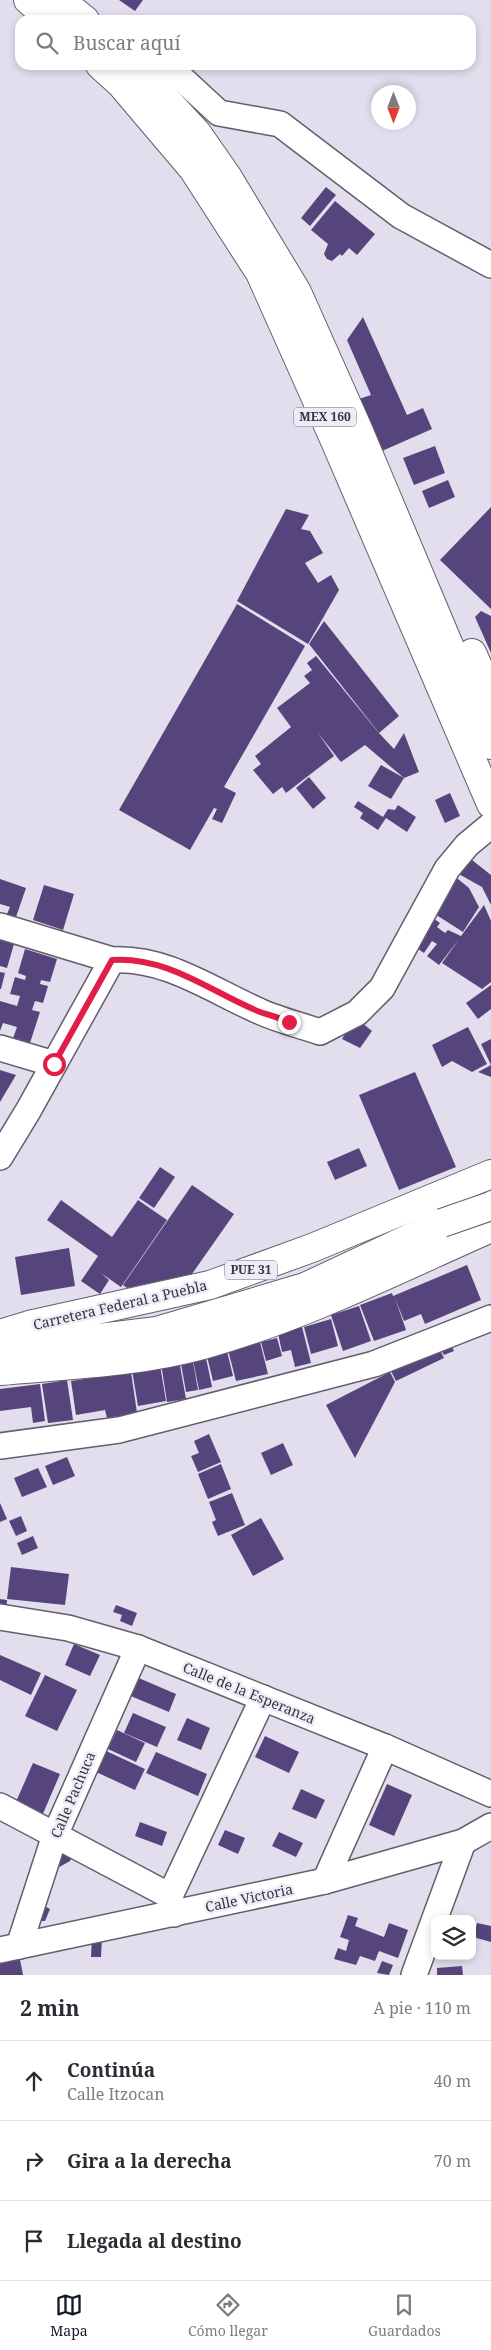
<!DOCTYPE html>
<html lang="es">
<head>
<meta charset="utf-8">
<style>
  body { margin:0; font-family:"Noto Serif",serif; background:#f7f7f7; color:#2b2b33 }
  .controls { position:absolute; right:15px; bottom:15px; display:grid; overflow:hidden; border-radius:10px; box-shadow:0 2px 8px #0003 }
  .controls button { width:45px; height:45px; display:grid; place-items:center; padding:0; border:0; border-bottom:1px solid #e1e1e2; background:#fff; color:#2b2b33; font:25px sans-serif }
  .compass { position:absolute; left:371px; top:85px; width:45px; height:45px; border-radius:50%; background:#fff; box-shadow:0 2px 8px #0003; rotate:180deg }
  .stop { position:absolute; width:15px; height:15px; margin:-11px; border:4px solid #e11d48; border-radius:50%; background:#fff }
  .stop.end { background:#e11d48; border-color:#fff; box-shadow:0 1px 5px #0008 }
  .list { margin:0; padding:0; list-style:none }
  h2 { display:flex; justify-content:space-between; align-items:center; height:65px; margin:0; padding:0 20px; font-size:21px }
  h2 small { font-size:16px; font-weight:400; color:#7c7c81 }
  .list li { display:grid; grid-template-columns:32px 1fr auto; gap:15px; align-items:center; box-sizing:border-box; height:80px; padding:0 20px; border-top:1px solid #e1e1e2 }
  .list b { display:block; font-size:19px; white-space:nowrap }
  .list p { margin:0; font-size:16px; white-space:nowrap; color:#7c7c81 }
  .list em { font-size:16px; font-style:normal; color:#7c7c81 }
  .icon { flex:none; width:28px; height:28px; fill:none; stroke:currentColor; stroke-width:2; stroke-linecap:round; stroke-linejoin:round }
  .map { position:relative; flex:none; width:491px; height:1975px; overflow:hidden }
  .search { position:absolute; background:#fff; box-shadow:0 2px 8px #0003; left:15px; right:15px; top:15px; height:55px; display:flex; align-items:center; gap:12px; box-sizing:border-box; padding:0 18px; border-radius:15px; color:#7c7c81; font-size:19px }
  .sheet { height:305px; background:#fff }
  nav { display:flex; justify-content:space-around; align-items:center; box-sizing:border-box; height:70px; border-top:1px solid #e1e1e2; background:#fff; font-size:14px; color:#7c7c81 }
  nav a { display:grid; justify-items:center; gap:2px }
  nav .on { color:#111827 }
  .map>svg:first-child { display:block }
  .building { fill:#56457d }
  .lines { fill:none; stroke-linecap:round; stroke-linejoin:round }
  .minor-casing { stroke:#625f6b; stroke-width:28 }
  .major-casing { stroke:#625f6b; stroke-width:30 }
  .minor { stroke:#fff; stroke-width:25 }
  .major { stroke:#fff; stroke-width:28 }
  .major-bridge-casing { stroke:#625f6b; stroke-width:30; stroke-linecap:butt }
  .major-bridge { stroke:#fff; stroke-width:28 }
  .route { stroke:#e11d48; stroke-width:6 }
  .labels { text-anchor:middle; stroke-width:5; stroke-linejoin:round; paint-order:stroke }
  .shield { fill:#efecfa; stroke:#6e6d74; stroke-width:1 }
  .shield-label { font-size:12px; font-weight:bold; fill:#37363b }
  .street-label { font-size:14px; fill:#37363b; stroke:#efecfa }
</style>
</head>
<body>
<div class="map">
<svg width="491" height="1975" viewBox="0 0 491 1975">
  <rect width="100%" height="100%" fill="#e2deed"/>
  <g class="building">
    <path d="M119,0H143L135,11Z"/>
    <path d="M326,187L336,195L310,226L301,218Z"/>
    <path d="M335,201L375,234L357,255L349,248L342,256L340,254L332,261L327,259L324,254L328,244L311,230Z"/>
    <path d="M363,317L407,415L423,408L432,429L382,451L359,399L371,395L347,340Z"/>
    <path d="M435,446L445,473L414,485L403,458Z"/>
    <path d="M448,480L455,497L429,508L422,491Z"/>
    <path d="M491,507V609L440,560Z"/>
    <path d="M286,509L309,515L301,529L310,531L323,553L305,563L318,583L331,575L339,590L308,644L237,601Z"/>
    <path d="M237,604L305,646L224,787L236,793L222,823L212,819L217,809L214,808L190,850L119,810Z"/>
    <path d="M481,611L491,616V653L475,617Z"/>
    <path d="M324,621L399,716L379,733L309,644Z"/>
    <path d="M316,656L378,732L394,749L404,733L419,772L404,778L365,745L341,762L318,733L334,756L286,793L282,787L273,794L253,770L261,764L255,756L291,727L277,708L310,683L304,676L312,670L307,663Z"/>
    <path d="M381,765L404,778L391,799L368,786Z"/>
    <path d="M309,777L326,798L313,809L296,788Z"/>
    <path d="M450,793L460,816L445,823L435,800Z"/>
    <path d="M358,801L383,817L388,809L395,810L398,805L416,817L407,832L386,818L378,830L360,818L363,813L354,807Z"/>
    <path d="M467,856L491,875V905L482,887L457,873Z"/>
    <path d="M452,874L469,888L479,907L463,932L427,909Z"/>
    <path d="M0,879L26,888L16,917L7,914L10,907L0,904Z"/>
    <path d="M44,885L74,894L63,930L33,920Z"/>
    <path d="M484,905L491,921V982L482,989L442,963L460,938L439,965L427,956L437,944L432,941L424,953L408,942L427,914L440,923L437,927L445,933L448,930L461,936Z"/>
    <path d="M0,940L14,944L7,968L0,966Z"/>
    <path d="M25,949L57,959L50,982L41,980L40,984L48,986L43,1003L35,1001L32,1010L40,1012L29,1046L12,1041L17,1027L3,1023L0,1031V1001L17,1006L20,996L10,994L15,977L25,980L26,976L18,973Z"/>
    <path d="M0,972L5,973L1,989H0Z"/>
    <path d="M491,985V1009L478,1019L466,1003Z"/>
    <path d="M355,1017L372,1031L360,1048L342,1039Z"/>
    <path d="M468,1027L487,1064L472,1072L452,1061L442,1067L432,1045Z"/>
    <path d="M491,1039V1065L481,1044Z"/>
    <path d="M491,1065V1077L478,1072Z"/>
    <path d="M0,1070L16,1075L0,1102Z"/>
    <path d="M415,1072L456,1167L399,1190L359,1095Z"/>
    <path d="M359,1148L367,1166L335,1180L327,1162Z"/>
    <path d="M160,1167L175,1177L154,1208L139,1198Z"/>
    <path d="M192,1185L234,1214L192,1274L127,1288L123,1285Z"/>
    <path d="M61,1200L112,1237L138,1200L167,1220L121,1287L101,1273L109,1280L100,1294L81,1281L98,1256L47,1220Z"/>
    <path d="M69,1248L75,1286L21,1295L15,1257Z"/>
    <path d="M467,1265L481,1300L425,1324L421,1314L404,1321L395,1298L406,1330L374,1341L360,1305L392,1293L393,1296Z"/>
    <path d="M359,1306L371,1341L343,1351L331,1315Z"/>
    <path d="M331,1319L338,1346L311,1354L304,1327Z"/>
    <path d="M302,1327L311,1363L295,1367L291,1350L282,1352L278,1333Z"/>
    <path d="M259,1338L268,1374L236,1381L227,1346Z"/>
    <path d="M277,1338L282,1356L266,1361L261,1342Z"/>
    <path d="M448,1338L454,1351L444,1355L437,1343Z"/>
    <path d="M435,1340L444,1358L396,1381L387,1363Z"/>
    <path d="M226,1347L233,1376L213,1381L206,1352Z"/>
    <path d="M205,1353L212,1387L199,1390L192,1355Z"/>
    <path d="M192,1356L198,1390L186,1392L180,1358Z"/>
    <path d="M179,1360L186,1399L167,1402L161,1363Z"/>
    <path d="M160,1365L166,1401L138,1406L132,1370Z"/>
    <path d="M131,1372L137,1413L107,1418L105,1410L76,1415L71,1381Z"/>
    <path d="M390,1372L395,1382L355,1458L326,1405Z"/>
    <path d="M67,1380L73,1420L48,1423L42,1384Z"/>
    <path d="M40,1384L45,1421L33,1423L31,1407L0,1411V1389Z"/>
    <path d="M209,1434L221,1462L198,1472L191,1456L199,1453L194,1441Z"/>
    <path d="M283,1443L293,1465L271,1475L261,1453Z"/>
    <path d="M67,1457L75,1476L53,1485L45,1466Z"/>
    <path d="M221,1464L231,1489L208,1499L198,1474Z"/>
    <path d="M38,1468L47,1487L22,1497L14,1478Z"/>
    <path d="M232,1493L245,1525L218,1536L212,1522L216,1520L209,1502Z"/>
    <path d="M0,1503L7,1519L0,1522Z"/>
    <path d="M21,1516L27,1531L16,1536L9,1521Z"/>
    <path d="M261,1518L284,1559L253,1576L231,1535Z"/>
    <path d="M33,1536L38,1548L22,1555L17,1543Z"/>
    <path d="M11,1567L69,1574L65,1605L7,1599Z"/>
    <path d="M0,1599L7,1600L6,1613L0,1612Z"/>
    <path d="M116,1605L137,1613L132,1626L120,1621L122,1615L113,1612Z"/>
    <path d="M74,1644L100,1655L90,1676L65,1665Z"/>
    <path d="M0,1655L41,1673L31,1695L0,1680Z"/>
    <path d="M45,1675L77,1690L57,1731L25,1716Z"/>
    <path d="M134,1676L176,1694L169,1712L126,1694Z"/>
    <path d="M133,1713L166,1727L157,1747L124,1733Z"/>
    <path d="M187,1718L210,1728L201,1750L177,1740Z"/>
    <path d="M117,1730L145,1743L136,1762L108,1749Z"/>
    <path d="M265,1736L299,1752L289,1773L255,1757Z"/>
    <path d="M104,1750L145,1769L135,1790L94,1771Z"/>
    <path d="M156,1752L207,1774L198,1796L146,1773Z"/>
    <path d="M33,1763L60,1774L42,1816L15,1804Z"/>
    <path d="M387,1784L412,1795L394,1836L369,1825Z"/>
    <path d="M301,1789L325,1800L316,1819L292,1809Z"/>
    <path d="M140,1822L167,1832L162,1846L135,1836Z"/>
    <path d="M225,1830L245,1838L238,1854L218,1845Z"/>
    <path d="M279,1832L303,1843L296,1857L272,1846Z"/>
    <path d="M52,1850L72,1856L70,1861L54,1870Z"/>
    <path d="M42,1905L50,1909L45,1921H35Z"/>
    <path d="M348,1915L358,1918L355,1926L384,1937L389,1923L408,1930L398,1958L379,1951L375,1961L360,1956L356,1965L334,1959L338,1948L346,1951L349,1940L340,1937Z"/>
    <path d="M477,1923L491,1926V1942L473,1937Z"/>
    <path d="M92,1936L102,1937L101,1957H91Z"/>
    <path d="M19,1954L23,1975H0V1957Z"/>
    <path d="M382,1961L393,1965L389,1975L377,1973Z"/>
    <path d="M462,1966L463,1975H437V1968Z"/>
  </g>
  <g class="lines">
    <defs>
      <g id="minor">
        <path d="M167,65L219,113L280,124L401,216L491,265"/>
        <path d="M0,926L112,960C166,957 211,990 259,1011C278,1020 300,1025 320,1032L357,1013L382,988L447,869L467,845L491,825"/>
        <path d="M0,1048L54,1064"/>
        <path d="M0,1157L28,1111L112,960"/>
        <path d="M0,1446L119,1430L374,1364L491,1318"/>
        <path d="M0,1617L68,1628L138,1648L385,1747L491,1794"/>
        <path d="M0,1806L170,1896"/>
        <path d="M325,1881L385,1747"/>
        <path d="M174,1914L170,1896L263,1698"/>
        <path d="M19,1946L55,1835L138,1648"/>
        <path d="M0,1950L325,1881L463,1842L491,1826"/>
        <path d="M414,1975L463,1842"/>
      </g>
      <g id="major">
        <path d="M28,0L51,20"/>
        <path d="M60,0L85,20"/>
        <path d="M100,65L120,83L193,169L260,273L335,441L491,804"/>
        <path d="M134,65L197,133L227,176L297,292L358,429L491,745"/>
        <path d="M472,653L491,695"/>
        <path d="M0,1334L29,1325L210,1285L312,1248L491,1174"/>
        <path d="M4,1344L91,1339L157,1331L305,1287L442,1223"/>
        <path d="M0,1371C68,1365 137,1363 203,1345C303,1317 396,1270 491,1228"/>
      </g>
    </defs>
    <use href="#minor" class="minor-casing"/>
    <use href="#major" class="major-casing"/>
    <use href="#minor" class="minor"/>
    <use href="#major" class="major"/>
    <defs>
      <path id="major-bridge" d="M442,1223L491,1206"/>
    </defs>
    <use href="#major-bridge" class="major-bridge-casing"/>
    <use href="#major-bridge" class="major-bridge"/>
  </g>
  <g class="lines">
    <path class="route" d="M54,1064L112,960C167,956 211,992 260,1012C269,1015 279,1018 289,1022"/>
  </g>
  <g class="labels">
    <g class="shield">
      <rect x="294" y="407.5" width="62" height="19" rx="4"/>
      <rect x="225" y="1260.5" width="52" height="19" rx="4"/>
    </g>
    <g class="shield-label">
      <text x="325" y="421">MEX 160</text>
      <text x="251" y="1274">PUE 31</text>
    </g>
    <g class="street-label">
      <text transform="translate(120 1305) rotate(-13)" y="5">Carretera Federal a Puebla</text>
      <text transform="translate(249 1693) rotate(22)" y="5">Calle de la Esperanza</text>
      <text transform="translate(73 1795) rotate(-67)" y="5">Calle Pachuca</text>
      <text transform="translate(249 1898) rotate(-12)" y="5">Calle Victoria</text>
    </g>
  </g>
</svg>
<div class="controls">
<button><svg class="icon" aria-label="layers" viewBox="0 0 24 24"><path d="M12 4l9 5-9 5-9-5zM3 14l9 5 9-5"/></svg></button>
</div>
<svg class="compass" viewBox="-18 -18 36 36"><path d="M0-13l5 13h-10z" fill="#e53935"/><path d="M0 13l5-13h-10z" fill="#7c7c81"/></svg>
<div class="stop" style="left:54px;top:1064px"></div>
<div class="stop end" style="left:289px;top:1022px"></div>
<div class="search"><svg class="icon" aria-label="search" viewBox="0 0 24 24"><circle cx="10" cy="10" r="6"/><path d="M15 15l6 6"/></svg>Buscar aquí</div>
</div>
<section class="sheet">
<h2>2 min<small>A pie · 110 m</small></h2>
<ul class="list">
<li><svg class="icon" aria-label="ahead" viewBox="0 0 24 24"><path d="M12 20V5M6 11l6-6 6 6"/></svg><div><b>Continúa</b><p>Calle Itzocan</p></div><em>40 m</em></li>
<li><svg class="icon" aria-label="right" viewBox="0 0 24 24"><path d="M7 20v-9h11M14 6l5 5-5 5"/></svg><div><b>Gira a la derecha</b></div><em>70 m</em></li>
<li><svg class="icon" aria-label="arrive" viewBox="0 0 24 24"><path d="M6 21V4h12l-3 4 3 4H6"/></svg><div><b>Llegada al destino</b></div></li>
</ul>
</section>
<nav>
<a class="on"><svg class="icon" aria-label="map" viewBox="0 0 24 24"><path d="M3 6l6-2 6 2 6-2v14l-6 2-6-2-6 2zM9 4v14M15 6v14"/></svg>Mapa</a>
<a><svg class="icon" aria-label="directions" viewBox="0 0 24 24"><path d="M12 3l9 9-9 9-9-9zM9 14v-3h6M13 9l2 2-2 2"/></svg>Cómo llegar</a>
<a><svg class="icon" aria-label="saved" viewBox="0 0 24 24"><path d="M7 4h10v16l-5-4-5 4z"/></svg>Guardados</a>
</nav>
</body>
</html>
